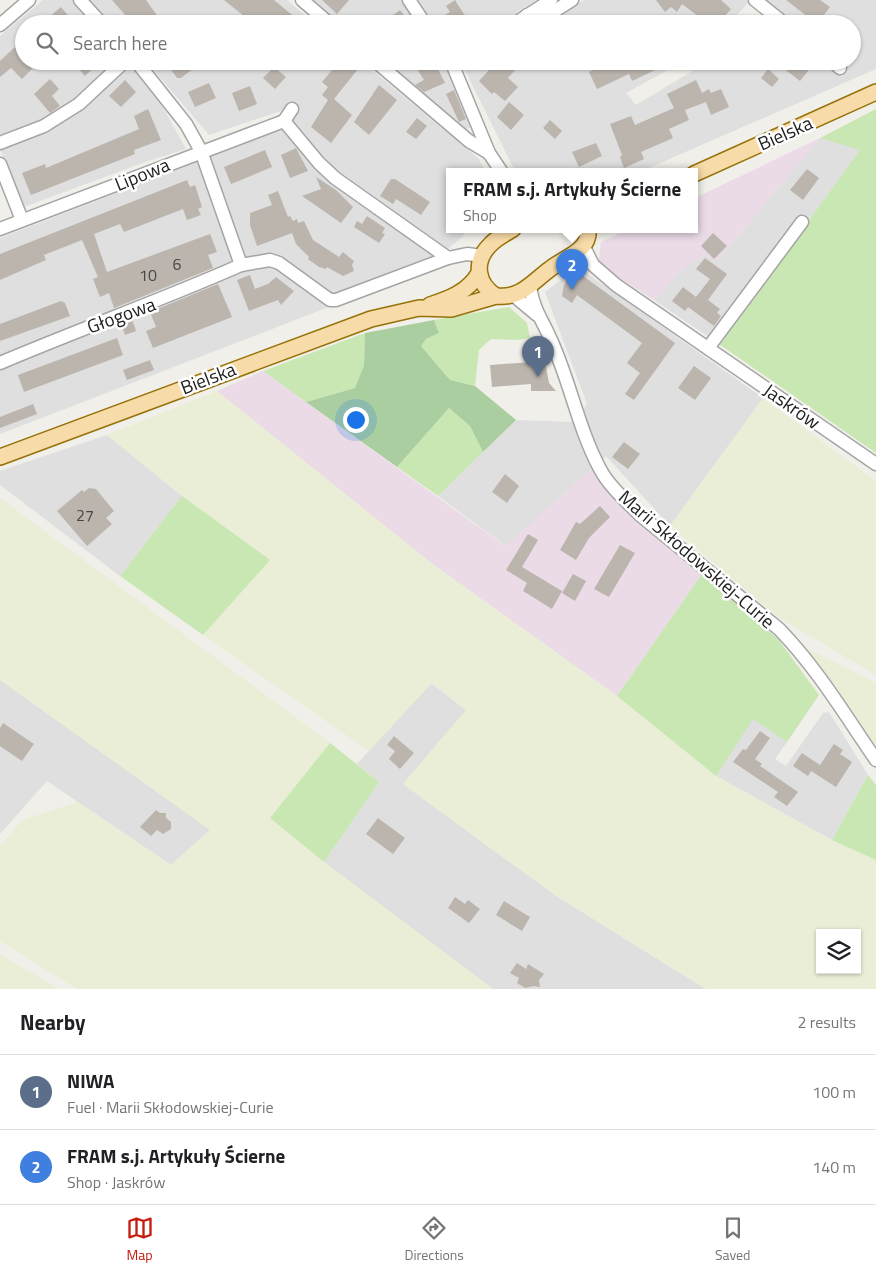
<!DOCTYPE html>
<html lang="en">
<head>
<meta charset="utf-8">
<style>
  body { margin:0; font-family:"Titillium Web",sans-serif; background:#f2f2f2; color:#202124 }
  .controls { position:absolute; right:15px; bottom:15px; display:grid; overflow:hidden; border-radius:0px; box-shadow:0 1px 4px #0004 }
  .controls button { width:45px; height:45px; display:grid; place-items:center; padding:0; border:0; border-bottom:1px solid #e0e0e0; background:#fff; color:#202124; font:25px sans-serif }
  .you { position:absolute; left:355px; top:419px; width:18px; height:18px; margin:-12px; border:4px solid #fff; border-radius:50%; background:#1a73e8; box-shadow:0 0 0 8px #1a73e833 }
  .badge { display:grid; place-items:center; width:32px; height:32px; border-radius:50%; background:#c61b0d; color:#fff; font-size:16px; font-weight:700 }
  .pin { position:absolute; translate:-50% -41px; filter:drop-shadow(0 1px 2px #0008) }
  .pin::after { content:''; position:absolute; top:26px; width:18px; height:15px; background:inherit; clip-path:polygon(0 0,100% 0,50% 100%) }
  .popup { position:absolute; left:446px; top:168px; width:252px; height:65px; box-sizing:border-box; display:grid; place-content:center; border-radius:0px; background:#fff; filter:drop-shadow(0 1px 4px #0005); font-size:16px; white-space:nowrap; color:#757577 }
  .popup b { font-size:19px; color:#202124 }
  .popup::after { content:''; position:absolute; left:50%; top:100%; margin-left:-10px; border:10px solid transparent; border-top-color:#fff }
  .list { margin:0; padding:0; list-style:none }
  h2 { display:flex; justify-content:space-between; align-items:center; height:65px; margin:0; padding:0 20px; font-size:21px }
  h2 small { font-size:16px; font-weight:400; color:#757577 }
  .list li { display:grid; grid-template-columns:32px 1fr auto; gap:15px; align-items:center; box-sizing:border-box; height:75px; padding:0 20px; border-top:1px solid #e0e0e0 }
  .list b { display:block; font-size:19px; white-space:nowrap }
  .list p { margin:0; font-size:16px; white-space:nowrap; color:#757577 }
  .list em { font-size:16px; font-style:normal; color:#757577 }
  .icon { flex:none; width:28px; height:28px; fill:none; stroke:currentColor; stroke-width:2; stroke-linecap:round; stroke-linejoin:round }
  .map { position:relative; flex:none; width:876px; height:989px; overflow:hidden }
  .search { position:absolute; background:#fff; box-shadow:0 1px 4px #0004; left:15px; right:15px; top:15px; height:55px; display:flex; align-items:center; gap:12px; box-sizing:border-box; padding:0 18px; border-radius:28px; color:#757577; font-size:19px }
  .sheet { height:215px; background:#fff }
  nav { display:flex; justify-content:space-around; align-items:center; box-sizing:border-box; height:70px; border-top:1px solid #e0e0e0; background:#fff; font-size:14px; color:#757577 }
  nav a { display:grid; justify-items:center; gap:2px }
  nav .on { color:#c61b0d }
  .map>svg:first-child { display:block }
  .residential { fill:#dfdfdf }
  .industrial { fill:#eadbe6 }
  .farmland { fill:#eaeed6; fill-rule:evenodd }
  .grass { fill:#c9e7b3 }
  .forest { fill:#aacea0 }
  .building { fill:#bbb5ae }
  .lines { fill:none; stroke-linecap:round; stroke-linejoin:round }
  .minor-casing { stroke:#a5a5a5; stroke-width:15 }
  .major-casing { stroke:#967209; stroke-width:18 }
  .minor { stroke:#fff; stroke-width:12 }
  .major { stroke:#f7dba8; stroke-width:15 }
  .labels { text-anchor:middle; stroke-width:5; stroke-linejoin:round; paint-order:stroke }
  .number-label { font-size:16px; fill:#484644 }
  .street-label { font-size:19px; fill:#212121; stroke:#fff }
</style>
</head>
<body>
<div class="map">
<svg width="876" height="989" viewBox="0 0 876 989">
  <rect width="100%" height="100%" fill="#f1efe9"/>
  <g class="residential">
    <path d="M43,0H72L94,24H24V61H128L153,89L186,149L145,162L24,207L0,149V36Z"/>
    <path d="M89,0H287L315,24H111Z"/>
    <path d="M311,0H405L421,24H339Z"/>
    <path d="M417,0H536L498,24H433Z"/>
    <path d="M584,0H748L750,1L728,24H540Z"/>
    <path d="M765,0H876V69L642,171H515L463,66L471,61H684L626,93L636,105L709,61H852V24H795Z"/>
    <path d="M146,61H361L479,159L485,171H450V229H467L463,236L447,250L358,188L318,154L284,110L209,135Z"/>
    <path d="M383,61H444L460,92L472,126L465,131Z"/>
    <path d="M284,129L448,261L0,434V238Z"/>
    <path d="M820,138L861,149L719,344L654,300L680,272L703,255L718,260Z"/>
    <path d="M578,267L763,398L670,526L606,456L506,546L438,496L516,420L574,422L587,404L545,292Z"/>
    <path d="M107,435L182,496L120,576L0,485V471Z"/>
    <path d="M0,680L210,830L171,865L47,781L0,834Z"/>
    <path d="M431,683L466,710L403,784L555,895L706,989H493L324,862L379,782L357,764Z"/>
    <path d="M829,712L868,775L832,840L716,776L753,718L787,742L775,759L786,766L823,713Z"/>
  </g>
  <g class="industrial">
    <path d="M820,138L718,260L703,256L680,272L654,300L598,264L601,242L629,229H694L695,198Z"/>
    <path d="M263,371L505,546L592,468L633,518L702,574L617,696L431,563L217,391Z"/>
  </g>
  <g class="farmland">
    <path d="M217,391L431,563L617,696L716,776L832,840L876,860V989H706L555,895L403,784L466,710L432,683L369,751L203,635L269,560L182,496L107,435ZM820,933H857V970H820Z"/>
    <path d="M763,398L876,481V675L778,617L670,526Z"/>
    <path d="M0,498L330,743L270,818L324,862L493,989H77L0,941V846L22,820L78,802L171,865L210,830L0,680Z"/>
    <path d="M802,646L876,683V748Z"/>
    <path d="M0,954L53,986L56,989H0Z"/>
  </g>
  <g class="grass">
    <path d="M876,109V453L719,344L860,150L820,138Z"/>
    <path d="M509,307L527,323L530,338L516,340L491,339L479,350L475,386L450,380L421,346L426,339L439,333L434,320Z"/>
    <path d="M365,333L364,365L355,388L306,402L263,371Z"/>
    <path d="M449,408L470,426L483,452L438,496L397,467Z"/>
    <path d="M182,496L270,560L203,635L120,576Z"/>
    <path d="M702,574L778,639L819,695L787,742L753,719L716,776L617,696Z"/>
    <path d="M330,743L379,782L324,862L270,818Z"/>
    <path d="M868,775L876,785V860L832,840Z"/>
  </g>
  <path class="forest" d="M434,320L439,333L426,339L421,346L450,380L475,386L516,420L483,452L470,426L449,408L397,467L306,402L355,388L364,365L365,333Z"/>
  <g class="building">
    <path d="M112,0H146L163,24H133Z"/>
    <path d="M224,0H274L303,24H278L271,18L266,24H254Z"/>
    <path d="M322,0H349L337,14Z"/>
    <path d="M455,0L458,5L471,24H448L443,16L450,12L446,6Z"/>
    <path d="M656,0H721L731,9L718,24H698L702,19L682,4L677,12L671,7L665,12Z"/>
    <path d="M786,0H820L830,7L817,24Z"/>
    <path d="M61,7L75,24H53L48,18Z"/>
    <path d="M400,10L411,24H381Z"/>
    <path d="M15,47L24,55V61H40L22,79L11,68L0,77V61Z"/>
    <path d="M72,61H101L85,76Z"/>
    <path d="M173,61H189L194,68L181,78H177L168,65Z"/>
    <path d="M335,61H349L358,69L334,99L352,115L331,143L311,127L328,100L322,95L328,87L322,82L332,70L329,68Z"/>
    <path d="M412,61H434L445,83L424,92L415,85L424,80Z"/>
    <path d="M497,61H523L508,78L518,87L505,101L494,92L492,94L479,81Z"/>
    <path d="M592,61H674L632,81L629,74L597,89L589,72L597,68Z"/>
    <path d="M786,61H804L811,67L800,81L782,67Z"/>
    <path d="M274,67L286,77L275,89L263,78Z"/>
    <path d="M768,69L779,79L772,87L761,78Z"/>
    <path d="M50,79L59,89L52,96L60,106L50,113L34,94Z"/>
    <path d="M125,80L136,92L121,107L109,96Z"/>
    <path d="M696,80L702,93L709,89L711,93L721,89L729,107L711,115L706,102L685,110L689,120L669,129L673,138L641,152L644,159L624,168L620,157L622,155L610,124L631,116L635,125L674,108L667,94Z"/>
    <path d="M209,83L216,98L195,107L188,92Z"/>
    <path d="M379,85L397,100L369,135L354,122Z"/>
    <path d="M250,86L257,104L239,111L232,93Z"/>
    <path d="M454,90L466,119L459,122L446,94Z"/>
    <path d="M509,102L524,115L511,130L497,117Z"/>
    <path d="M148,109L161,140L134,150L135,154L31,195L22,173L45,164L46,168L139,129L134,116Z"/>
    <path d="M417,118L427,126L416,139L406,132Z"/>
    <path d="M550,120L562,131L555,139L543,128Z"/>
    <path d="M596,143L602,156L579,167L572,152Z"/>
    <path d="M296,148L308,171L290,178L281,155Z"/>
    <path d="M265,150L272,167L231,184L224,167Z"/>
    <path d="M807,169L819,178L803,200L790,190Z"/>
    <path d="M316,177L336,190L353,207L341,223L302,196L321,189Z"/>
    <path d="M391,179H395L430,202L421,215L396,199L393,204L380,196Z"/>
    <path d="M187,180L190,187L195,185L202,207L198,209L201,215L187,220L183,209L124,232L120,224L94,234L107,272L210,234L217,252L208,255L213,268L114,308L109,293L100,297L93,279L98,277L82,240L44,255L46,260L0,280V254Z"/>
    <path d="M278,191L288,217L290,216L293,221L297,219L298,223L304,221L313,240L333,253L339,257L343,252L349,257L354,261L352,265L354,271L343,276L327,267L326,269L319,267L308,259L309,257L296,244L292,233L257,246L250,225V213L272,205L268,195Z"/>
    <path d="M367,216L385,228L382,233L385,234L379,243L354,227L357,221L362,224Z"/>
    <path d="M713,233L727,246L714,259L701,246Z"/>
    <path d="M705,258L727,274L708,300L720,309L717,313L721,316L714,326L688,307L685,311L672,301L683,287L696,297L710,279L696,269Z"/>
    <path d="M579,273L675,343L634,400L625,394L640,373L627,363L642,343L577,295L572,303L562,296L564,285L569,277Z"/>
    <path d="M250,275L255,289L268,284L276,277L294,291L281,305L278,300L249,311L237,280Z"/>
    <path d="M218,284L232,317L153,348L146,331L156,327L150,312Z"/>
    <path d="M61,301L65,303L70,316L0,341V324Z"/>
    <path d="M132,319L136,331L125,335L121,323Z"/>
    <path d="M117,338L123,355L24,392L18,375Z"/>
    <path d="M150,360L154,370L127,380L123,370Z"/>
    <path d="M532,362H545L549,383L556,391H531V384L492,387L490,365Z"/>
    <path d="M694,366L711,378L695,400L678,388Z"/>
    <path d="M33,404L37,414L0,428V417Z"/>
    <path d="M624,442L640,454L628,469L612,457Z"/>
    <path d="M505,474L519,486L507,503L492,492Z"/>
    <path d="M89,488L96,489L114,511L106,518L112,524L87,546L57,511L82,490L84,492Z"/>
    <path d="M600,506L610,517L589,538L576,560L560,550L576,522L580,524Z"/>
    <path d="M528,534L538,540L522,567L562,591L552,609L523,591L527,583L506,570Z"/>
    <path d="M620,545L635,553L609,597L594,589Z"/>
    <path d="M573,574L586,581L575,601L562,593Z"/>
    <path d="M3,723L34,744L22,761L0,746V728Z"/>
    <path d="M760,731L770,738L755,759L762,764L760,766L798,792L787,806L774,797L778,792L733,762L743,749L746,750Z"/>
    <path d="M394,736L414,753L400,769L389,759L395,751L387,745Z"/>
    <path d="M834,744L843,750L840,754L852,762L836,787L811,771L808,776L793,766L802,753L820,765Z"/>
    <path d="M156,810L160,813H166V818L171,822V829L163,834L157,830L151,836L140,827Z"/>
    <path d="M378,818L405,838L393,854L366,834Z"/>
    <path d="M455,897L465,904L468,900L480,909L469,923L448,908Z"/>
    <path d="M504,901L530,917L522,931L496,915Z"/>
    <path d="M517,963L526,969L528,964L544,974L539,980L540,987L534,986L525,988L517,983L519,978L510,973Z"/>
  </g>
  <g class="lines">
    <defs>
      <g id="minor">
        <path d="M80,0L102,24"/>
        <path d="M302,0L330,24"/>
        <path d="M409,0L425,24"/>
        <path d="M755,0L785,24"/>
        <path d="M527,15L550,14L572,0"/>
        <path d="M514,24L551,0"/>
        <path d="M0,25L29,0"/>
        <path d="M375,61L469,141L489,153"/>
        <path d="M451,61L489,153L501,171"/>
        <path d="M832,61L840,68"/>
        <path d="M284,121L319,163L335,178L448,258"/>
        <path d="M0,143L44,126L79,104L125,61"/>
        <path d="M0,164L22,220"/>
        <path d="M0,229L284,121L292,109"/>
        <path d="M583,245L593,265L616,285L876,464"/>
        <path d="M241,265L270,260L279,263L330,300H336L448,258L467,254L482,256"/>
        <path d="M530,287C534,311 542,319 551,340C570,381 578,428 600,469C609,486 626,501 640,515L779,629C817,668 845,715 876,760"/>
        <path d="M513,295L537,315"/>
        <path d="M708,348L802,222"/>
        <path d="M0,363C80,329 162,300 241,265L201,151L186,124L136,61"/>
      </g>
      <g id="major">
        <path d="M694,174L876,92"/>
        <path d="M513,229C505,234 496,238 490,245C473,262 477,284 496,296C521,299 532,282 550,269C563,258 591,251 588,229"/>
        <path d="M430,305C449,299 468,292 479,273"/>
        <path d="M0,457L371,319L419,308L451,309L496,296"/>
      </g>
    </defs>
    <use href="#minor" class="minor-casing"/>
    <use href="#major" class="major-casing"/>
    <use href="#minor" class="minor"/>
    <use href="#major" class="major"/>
  </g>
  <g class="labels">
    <g class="number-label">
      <text x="177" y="270">6</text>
      <text x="148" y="281">10</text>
      <text x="85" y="521">27</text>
    </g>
    <g class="street-label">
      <text transform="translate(785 133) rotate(-24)" y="7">Bielska</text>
      <text transform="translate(142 174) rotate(-22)" y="7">Lipowa</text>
      <text transform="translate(121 315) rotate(-20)" y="7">Głogowa</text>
      <text transform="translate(208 378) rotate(-21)" y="7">Bielska</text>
      <text transform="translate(792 406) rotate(35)" y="7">Jaskrów</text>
      <text transform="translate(697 559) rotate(41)" y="7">Marii Skłodowskiej-Curie</text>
    </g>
  </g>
</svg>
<div class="controls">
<button><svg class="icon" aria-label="layers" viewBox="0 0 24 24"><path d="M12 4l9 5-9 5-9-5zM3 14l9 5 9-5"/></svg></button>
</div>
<div class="you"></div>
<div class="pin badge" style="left:538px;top:377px;background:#5c6f8a">1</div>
<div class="pin badge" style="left:572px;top:290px;background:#3f7fe0">2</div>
<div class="popup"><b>FRAM s.j. Artykuły Ścierne</b>Shop</div>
<div class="search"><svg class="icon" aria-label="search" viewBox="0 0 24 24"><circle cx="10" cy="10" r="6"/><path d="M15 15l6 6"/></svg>Search here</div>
</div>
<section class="sheet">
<h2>Nearby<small>2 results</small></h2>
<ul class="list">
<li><span class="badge" style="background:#5c6f8a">1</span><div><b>NIWA</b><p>Fuel · Marii Skłodowskiej-Curie</p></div><em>100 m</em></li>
<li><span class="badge" style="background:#3f7fe0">2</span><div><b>FRAM s.j. Artykuły Ścierne</b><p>Shop · Jaskrów</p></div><em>140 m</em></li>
</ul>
</section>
<nav>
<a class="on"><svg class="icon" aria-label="map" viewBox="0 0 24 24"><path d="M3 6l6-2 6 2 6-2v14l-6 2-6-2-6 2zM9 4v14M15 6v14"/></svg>Map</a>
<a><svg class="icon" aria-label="directions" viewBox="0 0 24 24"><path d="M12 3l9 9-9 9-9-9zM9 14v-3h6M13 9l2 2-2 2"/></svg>Directions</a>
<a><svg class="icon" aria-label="saved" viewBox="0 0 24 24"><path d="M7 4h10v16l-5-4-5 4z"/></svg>Saved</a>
</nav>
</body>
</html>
